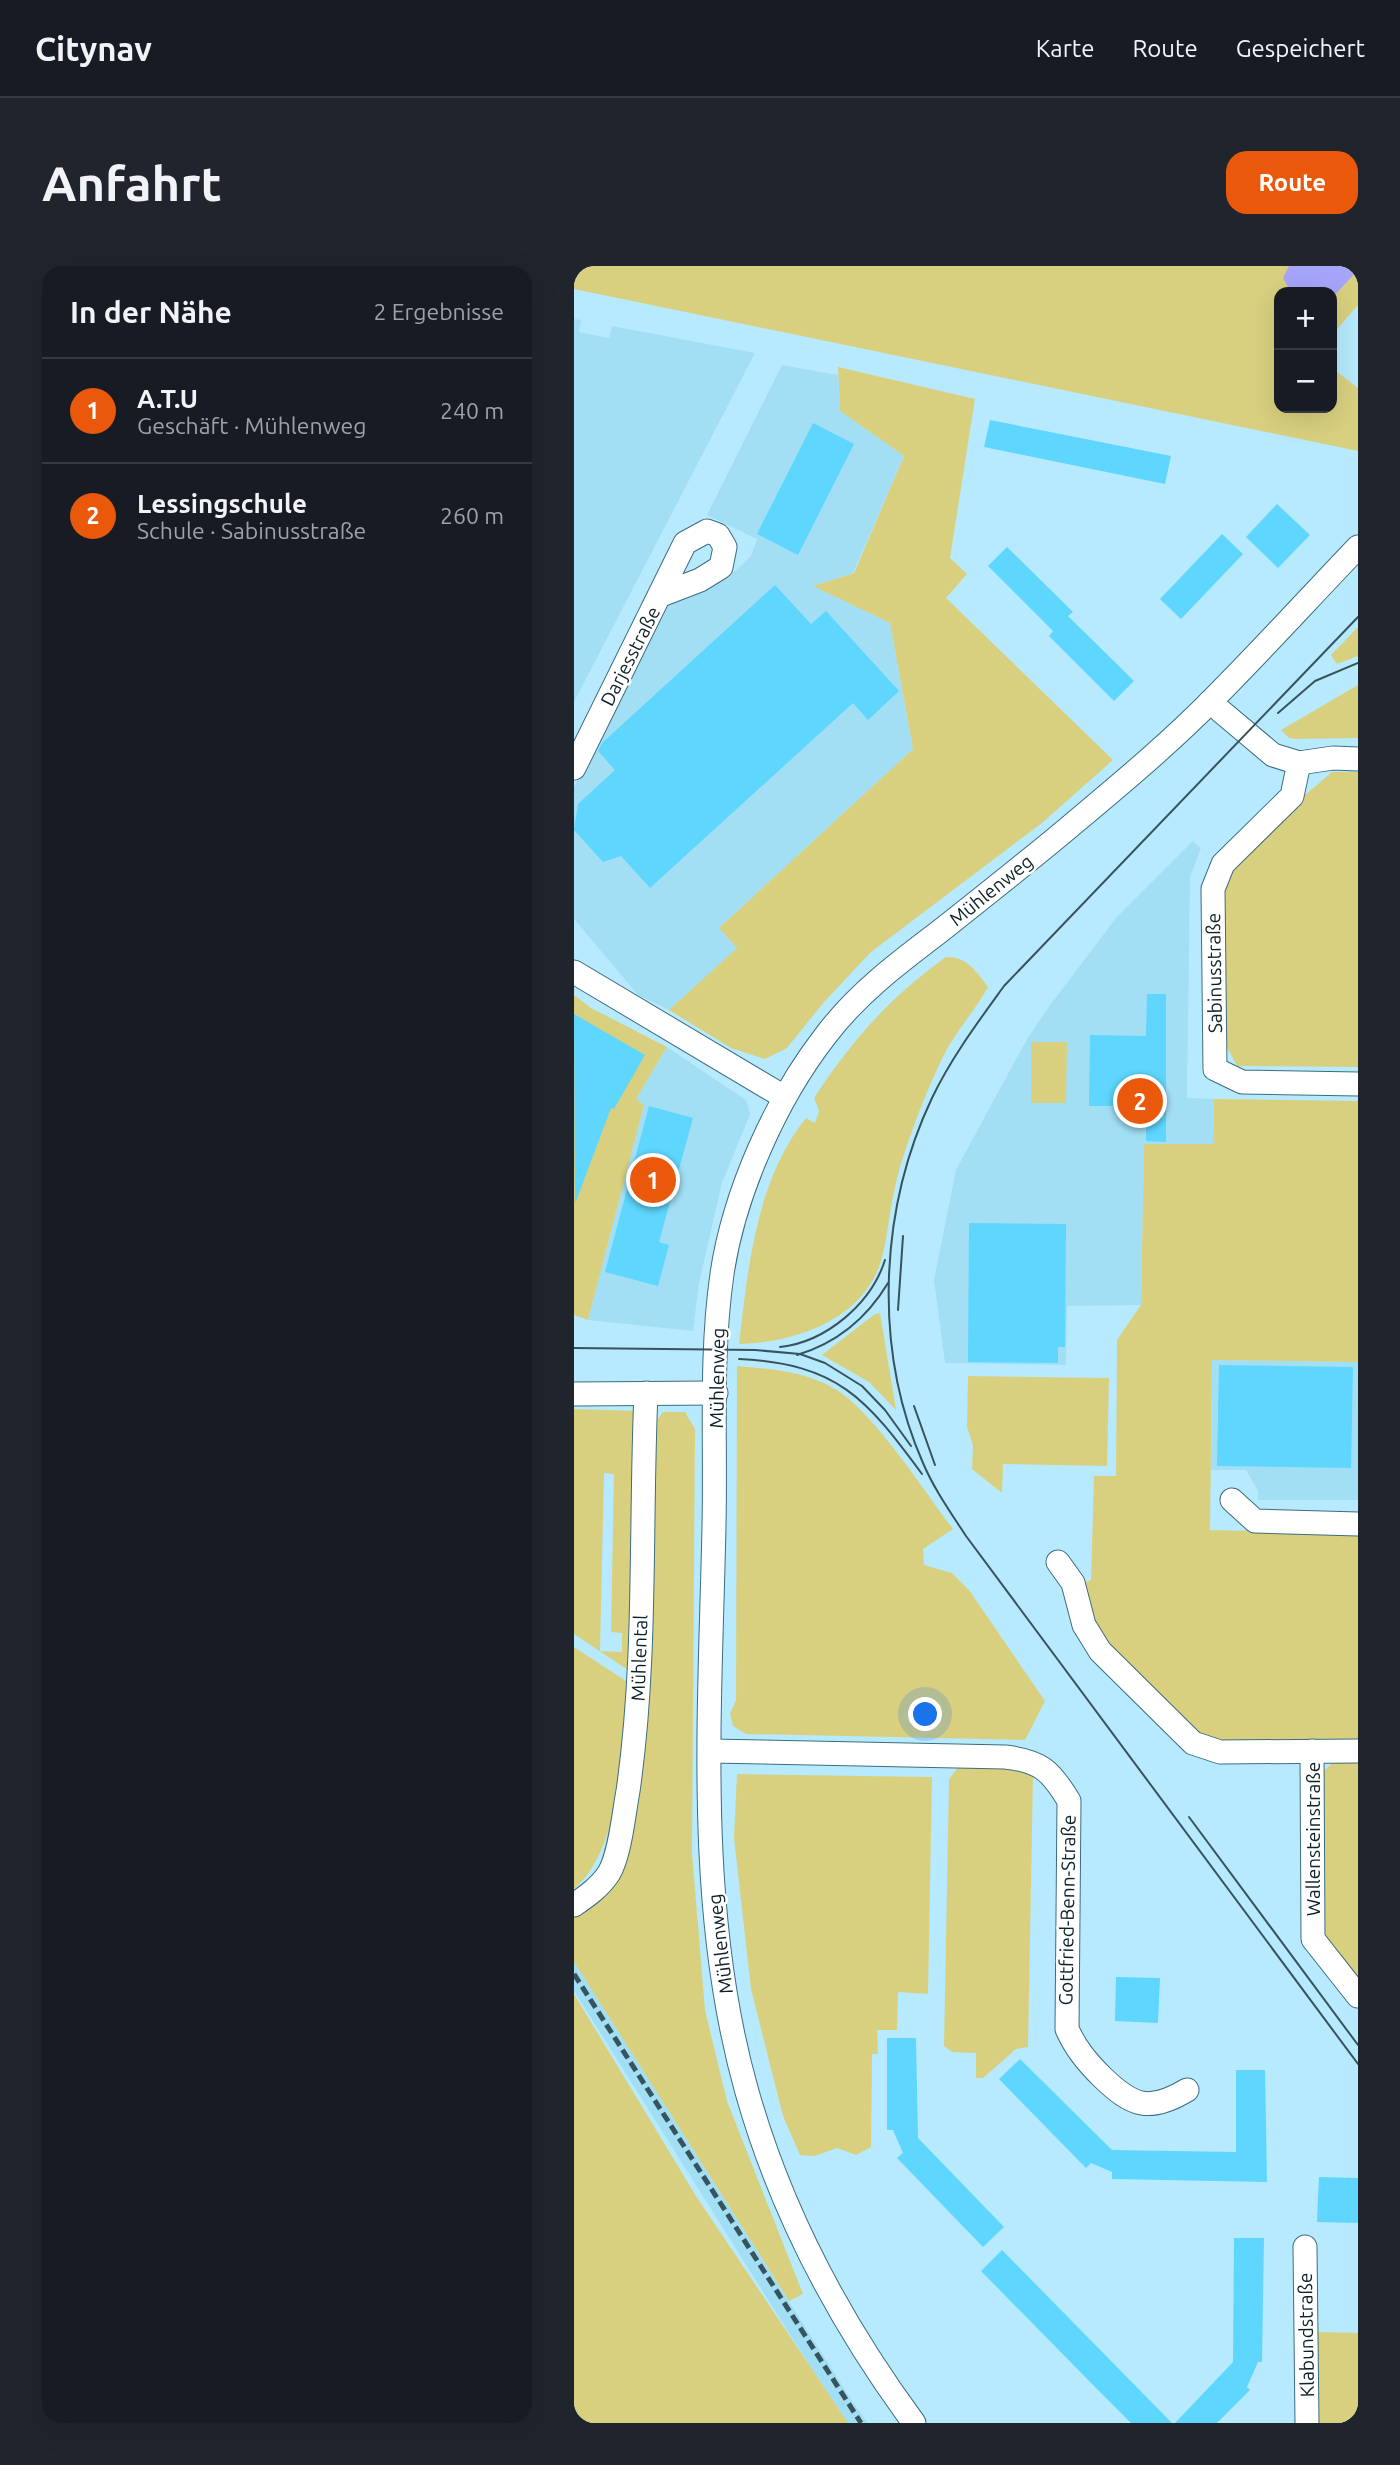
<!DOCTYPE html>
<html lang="de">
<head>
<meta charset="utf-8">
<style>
  body { margin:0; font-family:Ubuntu,sans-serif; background:#20242c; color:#f1f3f6 }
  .controls { position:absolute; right:21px; top:21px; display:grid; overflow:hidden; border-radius:14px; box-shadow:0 7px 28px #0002 }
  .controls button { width:63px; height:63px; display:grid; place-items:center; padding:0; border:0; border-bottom:2px solid #363941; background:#171b24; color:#f1f3f6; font:35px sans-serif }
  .you { position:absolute; left:352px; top:1449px; width:24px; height:24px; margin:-18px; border:5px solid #fff; border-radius:50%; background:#1a73e8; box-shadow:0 0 0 10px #1a73e833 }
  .badge { display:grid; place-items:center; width:46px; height:46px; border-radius:50%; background:#ea580c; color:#fff; font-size:23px; font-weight:700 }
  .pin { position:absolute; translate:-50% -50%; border:4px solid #fff; box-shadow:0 2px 7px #0006 }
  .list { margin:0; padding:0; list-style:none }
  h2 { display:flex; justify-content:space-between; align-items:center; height:91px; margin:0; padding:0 28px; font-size:30px }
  h2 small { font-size:23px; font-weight:400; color:#9ea1a6 }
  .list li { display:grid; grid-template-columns:46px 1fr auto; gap:21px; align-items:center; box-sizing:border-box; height:105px; padding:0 28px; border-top:2px solid #363941 }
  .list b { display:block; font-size:26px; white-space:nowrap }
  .list p { margin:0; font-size:23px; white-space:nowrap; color:#9ea1a6 }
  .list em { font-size:23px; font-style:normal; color:#9ea1a6 }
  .map { position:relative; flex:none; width:784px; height:2157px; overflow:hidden; border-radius:21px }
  header { display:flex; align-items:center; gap:42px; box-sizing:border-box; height:98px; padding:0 35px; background:#171b24; border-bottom:2px solid #363941 }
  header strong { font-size:33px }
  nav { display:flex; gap:38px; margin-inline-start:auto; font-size:24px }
  .intro { display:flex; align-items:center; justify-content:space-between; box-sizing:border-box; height:168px; padding:0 42px }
  h1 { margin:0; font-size:49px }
  .button { padding:18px 32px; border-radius:21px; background:#ea580c; color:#fff; font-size:24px; font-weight:700 }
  main { display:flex; gap:42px; padding:0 42px }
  aside { flex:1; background:#171b24; border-radius:21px; box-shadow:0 7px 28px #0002 }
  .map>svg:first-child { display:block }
  .built { fill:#a2dff5 }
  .green { fill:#d9d07f; fill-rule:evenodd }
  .water { fill:#a5a6fa }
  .building { fill:#5ed6fd }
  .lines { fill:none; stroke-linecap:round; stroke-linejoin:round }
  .minor-casing { stroke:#3c6d7e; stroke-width:25 }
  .minor { stroke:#fff; stroke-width:23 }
  .tram { stroke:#37535d; stroke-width:2 }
  .rail { stroke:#37535d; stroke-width:5; stroke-dasharray:10 5; stroke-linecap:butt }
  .labels { text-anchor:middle; stroke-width:5; stroke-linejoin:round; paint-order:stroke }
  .street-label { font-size:19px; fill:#0c2128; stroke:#fff }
</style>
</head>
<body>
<header>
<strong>Citynav</strong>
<nav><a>Karte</a><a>Route</a><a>Gespeichert</a></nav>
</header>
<div class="intro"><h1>Anfahrt</h1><a class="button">Route</a></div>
<main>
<aside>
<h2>In der Nähe<small>2 Ergebnisse</small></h2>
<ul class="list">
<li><span class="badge">1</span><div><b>A.T.U</b><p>Geschäft · Mühlenweg</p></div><em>240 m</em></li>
<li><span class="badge">2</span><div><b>Lessingschule</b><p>Schule · Sabinusstraße</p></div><em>260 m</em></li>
</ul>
</aside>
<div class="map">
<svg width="784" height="2157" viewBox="0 0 784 2157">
  <rect width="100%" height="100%" fill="#b7eafe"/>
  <g class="built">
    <path d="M0,53L7,54L5,66L35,72L38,60L181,87L0,436Z"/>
    <path d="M208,99L264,109L266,145L330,190L279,307L240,320L316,357L339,483L146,661L164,682L95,744L64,729L0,653V521L95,338L153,313L177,290L183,273L133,249Z"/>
    <path d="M619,575L627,582L616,611L613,832L640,833L639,878L570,879L567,1039L493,1040L492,1099L371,1097L360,1014L382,904L453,773L474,742L542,652Z"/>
    <path d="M93,781L172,834L176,848L148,917L125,1017L119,1065L14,1054L70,839L62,833Z"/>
    <path d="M638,1094L784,1096V1234H684V1225L672,1204H637Z"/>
    <path d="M0,1696L280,2138L294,2157H274L237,2102L0,1725Z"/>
  </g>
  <g class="green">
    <path d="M0,0H784V39L758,69V26H705V142H758V102L784,122V185L0,23Z"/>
    <path d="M264,101L401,133L376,292L393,308L372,332L539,494L468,557L297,686L250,736L213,782L191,793L157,782L95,744L163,682L145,662L339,483L316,357L239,320L280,307L330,190L266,145Z"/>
    <path d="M784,361V390L763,398L757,389Z"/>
    <path d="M784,419V472L722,473L715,472L707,464Z"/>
    <path d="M758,506H784V801L663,800L648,772L647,625C665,576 720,540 758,506Z"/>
    <path d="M372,691C393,690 403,706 414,721C402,743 385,762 373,783C359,810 346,842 336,871C330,888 324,905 321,922C315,946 314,972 307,995C289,1054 220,1077 165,1078C174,1002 182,914 232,852L241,857L245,845L240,832C278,774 315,732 372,691Z"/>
    <path d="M0,729L17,742L93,781L62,833L70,839L14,1054L0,1049Z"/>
    <path d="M457,776H493L492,837H457Z"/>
    <path d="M640,833L784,835V1096L638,1094L636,1264L784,1267V1477H635L537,1385L514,1349L507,1318L517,1314L520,1210H542L543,1074L567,1039L570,878H639Z"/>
    <path d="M306,1047L322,1144L295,1116L248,1089L301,1048Z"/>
    <path d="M163,1100C197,1103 231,1105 261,1123C298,1144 351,1226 379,1263L349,1283L350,1299L378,1307L395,1324L471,1435L451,1474L172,1468L159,1460L156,1448L162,1434Z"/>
    <path d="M394,1110L535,1112L533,1200L429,1198L428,1227L398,1203L399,1179L393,1161Z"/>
    <path d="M0,1143L66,1145L60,1408L0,1368ZM30,1207L40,1208L37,1366L48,1367V1386L26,1385Z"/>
    <path d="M89,1146H111L121,1163L118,1587L131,1744L153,1835L229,2028L215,2035L0,1696V1644L3,1648L40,1621L55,1550L75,1165Z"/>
    <path d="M0,1381L55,1417C48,1479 49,1581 0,1623Z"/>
    <path d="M760,1496L784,1497V1714L755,1678L746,1661L748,1506Z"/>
    <path d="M386,1499C409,1499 440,1496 459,1510L454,1781L442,1783L409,1812H402V1787L378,1786L370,1780L375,1513Z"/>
    <path d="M163,1508L358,1511L354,1728L324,1726L323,1764H303L304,1788H298L297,1881L282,1889L263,1882L241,1890L226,1889L209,1850L177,1723L160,1572Z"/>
    <path d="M0,1728L122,1930L274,2157H0Z"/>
    <path d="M744,2066L784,2067V2157H743Z"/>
  </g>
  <path class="water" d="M715,0H784V4L758,32V26H717L709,12Z"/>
  <g class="building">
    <path d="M416,154L597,190L591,218L410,181Z"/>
    <path d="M239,157L280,178L224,289L183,268Z"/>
    <path d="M703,238L736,269L704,302L672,271Z"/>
    <path d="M648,268L669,288L607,353L586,333Z"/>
    <path d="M433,281L499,346L494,350L560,415L540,435L475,370L479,365L414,300Z"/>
    <path d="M201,319L237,358L252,345L325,425L294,454L279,437L76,622L47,590L29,596L0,564L4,538L41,504L24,485L28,477Z"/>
    <path d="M573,728H592V876L572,875V840H515L516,769L572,770Z"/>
    <path d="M0,748L71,789L40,843L37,842L1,938Z"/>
    <path d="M75,840L119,852L85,976L95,979L84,1020L31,1006Z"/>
    <path d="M395,957L492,958L491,1081H484V1097L394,1096Z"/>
    <path d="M645,1099L779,1101L777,1202L643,1200Z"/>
    <path d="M542,1711L586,1712L584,1757L541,1755Z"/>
    <path d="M313,1772H342L344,1872L430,1961L409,1981L323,1892L329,1887L319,1864H313Z"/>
    <path d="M446,1793L538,1884L662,1886V1804H691L693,1916L538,1913V1906L517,1897L512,1902L425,1813Z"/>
    <path d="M745,1911L784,1912V1957L743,1956Z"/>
    <path d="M660,1972H690L688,2096H684L673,2121L676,2124L643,2157H601L659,2096Z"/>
    <path d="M428,1984L598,2157H557L522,2122L407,2005Z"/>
  </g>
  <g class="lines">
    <defs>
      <g id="minor">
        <path d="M636,436L699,489L725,497L759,492L784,493"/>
        <path d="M725,497L718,530L649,598L639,623L641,803L668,816L784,818"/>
        <path d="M0,502L111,277L133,265L144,269L151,281L147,301L126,314L87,329"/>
        <path d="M0,706L210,831"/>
        <path d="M0,1128L142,1127"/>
        <path d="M658,1234L681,1255L784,1258"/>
        <path d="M484,1296L499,1317L510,1359L526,1385L619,1477L646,1486L784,1485"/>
        <path d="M136,1485L431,1491C467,1495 477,1505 495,1535L493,1763C502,1783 513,1796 528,1811C558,1840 575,1847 613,1824"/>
        <path d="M738,1485L739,1673L784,1730"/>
        <path d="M0,1639C13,1630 26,1621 35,1607C46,1589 50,1546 54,1525C73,1393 66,1260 72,1127"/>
        <path d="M731,1981L733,2157"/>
        <path d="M340,2157C267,2058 207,1946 173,1826C121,1643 136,1448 140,1260C142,1176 136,1091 148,1008C160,927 202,833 252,769C283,728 324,697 365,666C408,632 451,598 493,563C543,521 595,478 640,432C689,383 736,331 784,281"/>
      </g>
    </defs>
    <use href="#minor" class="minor-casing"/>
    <use href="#minor" class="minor"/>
    <g class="tram">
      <path d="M784,351L430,720C404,756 377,792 358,832C305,944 299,1083 349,1197C360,1223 377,1247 392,1270L784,1798"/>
      <path d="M704,447L741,415L784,397"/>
      <path d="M324,1044L329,970"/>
      <path d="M206,1081C252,1076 297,1038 311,994"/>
      <path d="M0,1082L181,1084L226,1088L251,1097L288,1120L311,1144L337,1180"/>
      <path d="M223,1089C263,1077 293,1052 314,1017"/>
      <path d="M165,1093C264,1098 292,1132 348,1208"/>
      <path d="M340,1140L361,1199"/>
      <path d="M615,1551L784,1779"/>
    </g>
    <path class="rail" d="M0,1708L287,2157"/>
  </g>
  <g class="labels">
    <g class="street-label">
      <text transform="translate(56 390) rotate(-63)" y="7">Darjesstraße</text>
      <text transform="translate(417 624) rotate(-39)" y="7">Mühlenweg</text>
      <text transform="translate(640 707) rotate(-91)" y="7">Sabinusstraße</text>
      <text transform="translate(143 1112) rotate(-89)" y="7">Mühlenweg</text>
      <text transform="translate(65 1392) rotate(-88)" y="7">Mühlental</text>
      <text transform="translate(739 1573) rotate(-90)" y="7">Wallensteinstraße</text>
      <text transform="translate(493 1644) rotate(-89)" y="7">Gottfried-Benn-Straße</text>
      <text transform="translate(146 1678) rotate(-97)" y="7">Mühlenweg</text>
      <text transform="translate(732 2069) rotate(-91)" y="7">Klabundstraße</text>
    </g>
  </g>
</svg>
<div class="controls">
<button>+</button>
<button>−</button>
</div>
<div class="you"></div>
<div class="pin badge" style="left:79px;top:914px">1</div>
<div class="pin badge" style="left:566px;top:835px">2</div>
</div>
</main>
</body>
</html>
